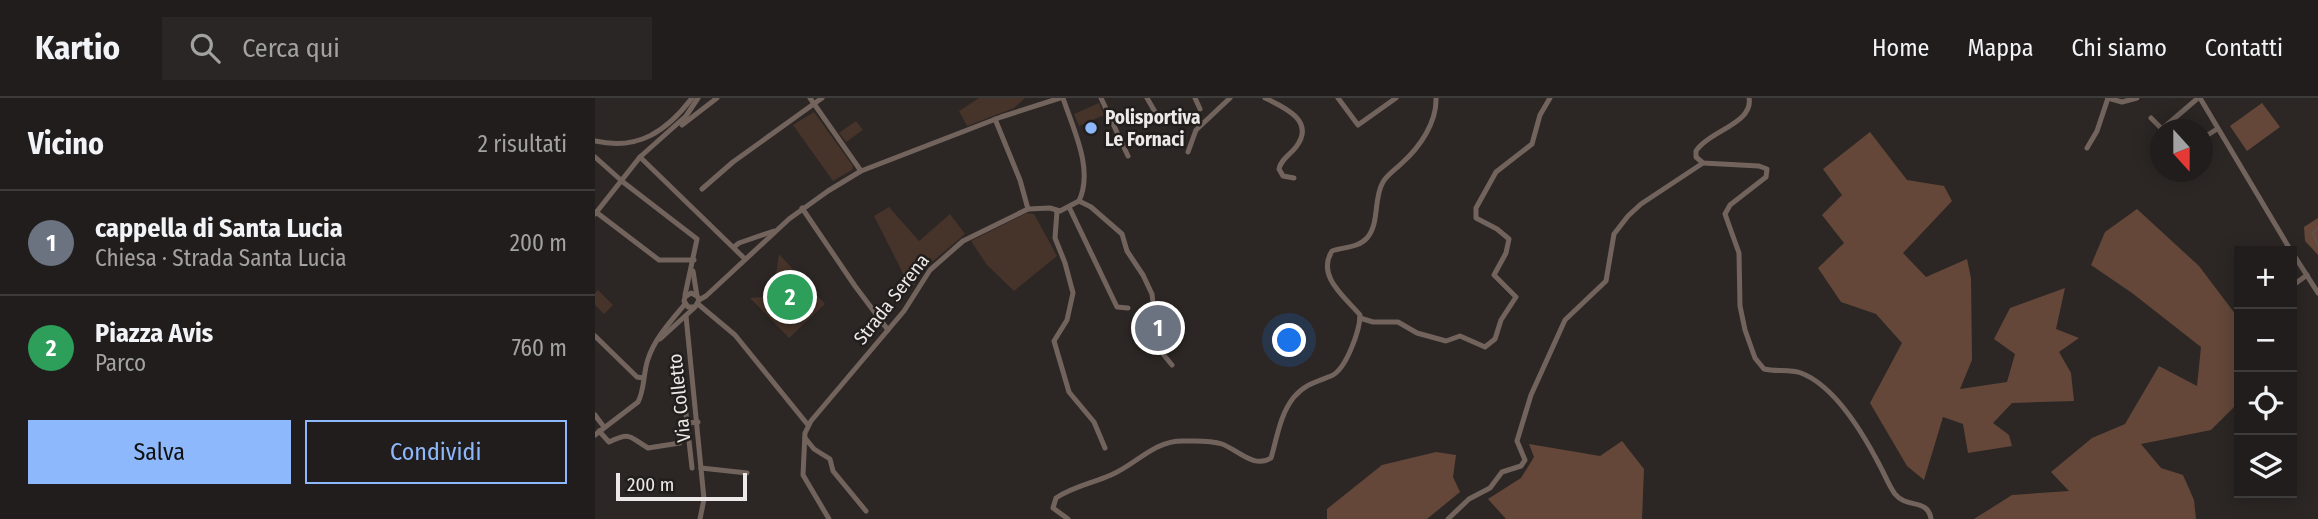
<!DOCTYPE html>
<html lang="it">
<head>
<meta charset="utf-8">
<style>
  body { margin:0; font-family:"Fira Sans Condensed",sans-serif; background:#292625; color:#f1f3f6 }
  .controls { position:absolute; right:21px; bottom:21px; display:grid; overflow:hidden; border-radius:0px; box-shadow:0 4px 18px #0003 }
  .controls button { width:63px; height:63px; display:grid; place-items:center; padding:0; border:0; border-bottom:2px solid #3e3b3b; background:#211d1c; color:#f1f3f6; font:35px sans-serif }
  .compass { position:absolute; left:1555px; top:21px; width:63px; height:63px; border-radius:50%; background:#211d1c; box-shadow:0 4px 18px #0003; rotate:159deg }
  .scale { position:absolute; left:21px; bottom:18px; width:131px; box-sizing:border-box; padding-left:7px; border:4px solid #ece9e8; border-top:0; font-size:19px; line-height:24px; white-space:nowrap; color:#ece9e8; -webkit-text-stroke:5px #221e1c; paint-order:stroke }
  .you { position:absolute; left:695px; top:243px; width:24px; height:24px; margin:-18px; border:5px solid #fff; border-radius:50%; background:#1a73e8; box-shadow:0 0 0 10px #1a73e833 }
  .badge { display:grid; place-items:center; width:46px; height:46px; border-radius:50%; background:#8db9fc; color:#fff; font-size:23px; font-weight:700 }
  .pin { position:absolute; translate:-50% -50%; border:4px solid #fff; box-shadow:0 2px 7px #0006 }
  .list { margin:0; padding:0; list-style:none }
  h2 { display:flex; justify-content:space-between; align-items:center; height:91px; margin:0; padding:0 28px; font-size:30px }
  h2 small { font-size:23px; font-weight:400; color:#a2a2a3 }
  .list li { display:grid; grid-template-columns:46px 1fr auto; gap:21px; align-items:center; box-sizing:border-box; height:105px; padding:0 28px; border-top:2px solid #3e3b3b }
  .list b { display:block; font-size:26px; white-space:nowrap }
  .list p { margin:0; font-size:23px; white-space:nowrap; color:#a2a2a3 }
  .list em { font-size:23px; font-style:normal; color:#a2a2a3 }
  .actions { display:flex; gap:14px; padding:21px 28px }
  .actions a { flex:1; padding:16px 0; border:2px solid #8db9fc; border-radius:0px; text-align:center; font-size:24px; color:#8db9fc }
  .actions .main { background:#8db9fc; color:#111 }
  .icon { flex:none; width:38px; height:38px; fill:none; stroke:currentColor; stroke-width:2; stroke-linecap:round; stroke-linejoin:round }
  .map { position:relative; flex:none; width:1723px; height:421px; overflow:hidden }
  header { display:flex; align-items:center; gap:42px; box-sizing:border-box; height:98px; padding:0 35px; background:#211d1c; border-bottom:2px solid #3e3b3b }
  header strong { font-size:33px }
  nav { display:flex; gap:38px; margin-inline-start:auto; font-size:24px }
  .search { width:490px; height:63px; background:#292625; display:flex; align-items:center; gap:18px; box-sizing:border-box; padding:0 24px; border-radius:0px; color:#a2a2a3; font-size:26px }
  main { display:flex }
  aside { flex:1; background:#211d1c }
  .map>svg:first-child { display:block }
  .green { fill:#463329 }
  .forest { fill:#644738 }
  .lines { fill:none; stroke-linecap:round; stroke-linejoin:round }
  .stream { stroke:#615048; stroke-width:2 }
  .minor { stroke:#72645d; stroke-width:5 }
  .poi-dot { fill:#8db9fc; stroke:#221e1c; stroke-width:2.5 }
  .labels { text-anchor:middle; stroke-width:5; stroke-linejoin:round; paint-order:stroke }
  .poi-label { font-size:19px; font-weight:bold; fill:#ece9e8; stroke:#221e1c; text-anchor:start }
  .street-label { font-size:19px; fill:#ece9e8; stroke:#221e1c }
</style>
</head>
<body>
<header>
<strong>Kartio</strong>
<div class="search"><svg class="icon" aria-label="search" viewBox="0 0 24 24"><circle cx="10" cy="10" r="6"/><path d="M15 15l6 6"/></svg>Cerca qui</div>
<nav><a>Home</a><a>Mappa</a><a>Chi siamo</a><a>Contatti</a></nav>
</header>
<main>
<aside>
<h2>Vicino<small>2 risultati</small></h2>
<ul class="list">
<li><span class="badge" style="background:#6b7280">1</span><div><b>cappella di Santa Lucia</b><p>Chiesa · Strada Santa Lucia</p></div><em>200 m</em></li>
<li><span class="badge" style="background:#2e9e5b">2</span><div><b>Piazza Avis</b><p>Parco</p></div><em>760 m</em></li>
</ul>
<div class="actions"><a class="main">Salva</a><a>Condividi</a></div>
</aside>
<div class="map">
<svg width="1723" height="421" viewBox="0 0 1723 421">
  <rect width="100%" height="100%" fill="#2c2725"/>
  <g class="green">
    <path d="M384,0H430L419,10L372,28L364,13Z"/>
    <path d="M504,5L509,17L484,28L479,16Z"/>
    <path d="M219,14L258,68L257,72L238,83L198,27Z"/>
    <path d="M261,23L268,32L251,44L244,35Z"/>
    <path d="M294,109L324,143L355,116L370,136L331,169L316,191L279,118Z"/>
    <path d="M432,115L439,116L462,158L419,193L392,167L376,143Z"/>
    <path d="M184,156L230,206L194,240L155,200L178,198Z"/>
    <path d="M3,192L18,207L9,216L0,207V195Z"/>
  </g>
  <g class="forest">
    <path d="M1667,5L1685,29L1652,53L1635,28Z"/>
    <path d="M1275,34L1312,82L1349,88L1357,103L1308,155L1331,179L1372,161L1376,180L1377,262L1365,291L1412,284L1420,256L1399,241L1415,210L1470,190L1461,231L1484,240L1464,254L1476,275L1479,303L1417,305L1398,325L1414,337L1417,348L1373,355L1368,326L1348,319L1329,382L1312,368L1275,305L1307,245L1281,216L1246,204L1223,170L1249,145L1227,117L1247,97L1228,71Z"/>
    <path d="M1542,111L1604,168L1644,221V304L1616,332L1546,346L1566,370L1588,377L1599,402L1601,421H1379L1417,397L1474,393L1456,374L1497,340L1530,326L1564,268L1602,288L1606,249L1537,195L1496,167L1510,134Z"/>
    <path d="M1723,120V157L1710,143L1709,129Z"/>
    <path d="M1027,343L1049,371L1047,421H911L893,401L926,380L939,359L934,346L1005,358Z"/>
    <path d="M841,354L861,357L858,379L865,394L832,421H732V411L787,367Z"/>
  </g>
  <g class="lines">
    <path class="stream" d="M1723,130L1718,135L1723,148"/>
    <g class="minor">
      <path d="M215,0L266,73"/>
      <path d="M468,0C478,31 499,71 484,103"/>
      <path d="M506,0L533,58"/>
      <path d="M552,0L563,19"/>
      <path d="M600,0L605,11"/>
      <path d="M670,0C689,9 721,23 701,49C695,57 686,61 684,71L688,78L699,80"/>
      <path d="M743,0L763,27L801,0"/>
      <path d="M1154,0C1159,25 1114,33 1101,53V59L1108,65L1164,68L1172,71L1171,79L1135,107L1130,116L1144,155L1145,208L1150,232L1160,260L1169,271C1181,274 1194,271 1206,275C1240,288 1269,337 1285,368C1290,377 1294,388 1300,396C1312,411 1333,400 1336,421"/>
      <path d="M1513,0L1527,4L1542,0"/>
      <path d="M1605,0L1696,153"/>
      <path d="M1556,20L1567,31L1603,0"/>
      <path d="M400,21L425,82L433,111"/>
      <path d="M87,27L122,0"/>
      <path d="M1608,40L1622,31"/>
      <path d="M0,43C43,53 72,33 97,0"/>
      <path d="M1492,50L1502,33L1513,0"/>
      <path d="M593,54L601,32L635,0"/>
      <path d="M0,59L28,84L102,141L90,197"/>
      <path d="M45,59L150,161"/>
      <path d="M107,91L138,64L227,0"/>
      <path d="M484,103L496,109L527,136L532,153L548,177L557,196L563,250L577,267"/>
      <path d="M474,109L522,209L533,210"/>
      <path d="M207,110L260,188L293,232"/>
      <path d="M462,113L460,140L470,165L478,195L472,222L459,243L474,294L499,324L510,350"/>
      <path d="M1,114L64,162H99"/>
      <path d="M0,116L45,59L91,18L103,0"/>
      <path d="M139,149L144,145L179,133"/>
      <path d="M1697,154L1723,195"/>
      <path d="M98,173L102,198"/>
      <path d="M1697,188L1712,177"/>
      <path d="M104,202L102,198L96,195L90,199L89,203L93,209H100L104,202L111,198L194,121L233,93L266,73L406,19L465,0"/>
      <path d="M103,206L140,237L213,327"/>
      <path d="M91,218L109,401L105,421"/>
      <path d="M765,220L778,224H803L822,235L851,243L865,238L890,249L900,241L906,222L921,199L899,177L911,155L914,141L902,131L881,120V110L901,74L937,46L945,17L955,0"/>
      <path d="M0,238L42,279L48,280"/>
      <path d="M65,241L99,210"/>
      <path d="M90,307L97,370"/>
      <path d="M0,317L9,329"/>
      <path d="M4,333L14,344C36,334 33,338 53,350L85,345V326L103,324"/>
      <path d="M0,337L43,304C50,291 48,275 53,261C60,240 76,223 90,206"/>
      <path d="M210,340L219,351L235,361L238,373L271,413"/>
      <path d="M106,370L152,375"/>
      <path d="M234,421L208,377L210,335L216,323L309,213L335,172L368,143L433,111L455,110L465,113L484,103"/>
      <path d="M473,421L458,410L461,400C477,389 498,385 516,377C542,366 559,342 589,343C601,343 615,342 627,346C643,352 659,371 676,360C682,340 685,316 699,299C710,286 721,284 736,278C751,272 765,232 765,217C750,199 721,178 737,153C748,149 763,150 772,140C785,125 778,101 788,84C793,76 800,72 807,65C825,49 842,24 841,0"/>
      <path d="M853,421L874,401L895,390L907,374L926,368L930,362L922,343L936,297L970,222L1011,183L1019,136L1033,118L1046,106L1108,65"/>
    </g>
  </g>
  <circle class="poi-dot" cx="496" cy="30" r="7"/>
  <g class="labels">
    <g class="poi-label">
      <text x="510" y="26">Polisportiva<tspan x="510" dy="22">Le Fornaci</tspan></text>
    </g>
    <g class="street-label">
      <text transform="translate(296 201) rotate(-52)" y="7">Strada Serena</text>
      <text transform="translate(84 300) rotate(-96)" y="7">Via Colletto</text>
    </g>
  </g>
</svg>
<div class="controls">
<button>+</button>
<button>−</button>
<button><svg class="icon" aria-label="locate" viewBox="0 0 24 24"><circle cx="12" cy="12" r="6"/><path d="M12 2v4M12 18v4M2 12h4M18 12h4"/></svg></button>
<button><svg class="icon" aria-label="layers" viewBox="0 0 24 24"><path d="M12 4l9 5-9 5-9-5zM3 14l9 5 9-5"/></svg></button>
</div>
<svg class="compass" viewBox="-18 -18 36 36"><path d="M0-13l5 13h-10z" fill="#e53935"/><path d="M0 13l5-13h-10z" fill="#a2a2a3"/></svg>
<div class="scale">200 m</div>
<div class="you"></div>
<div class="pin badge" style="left:563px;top:230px;background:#6b7280">1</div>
<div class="pin badge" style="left:195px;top:199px;background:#2e9e5b">2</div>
</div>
</main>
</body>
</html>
